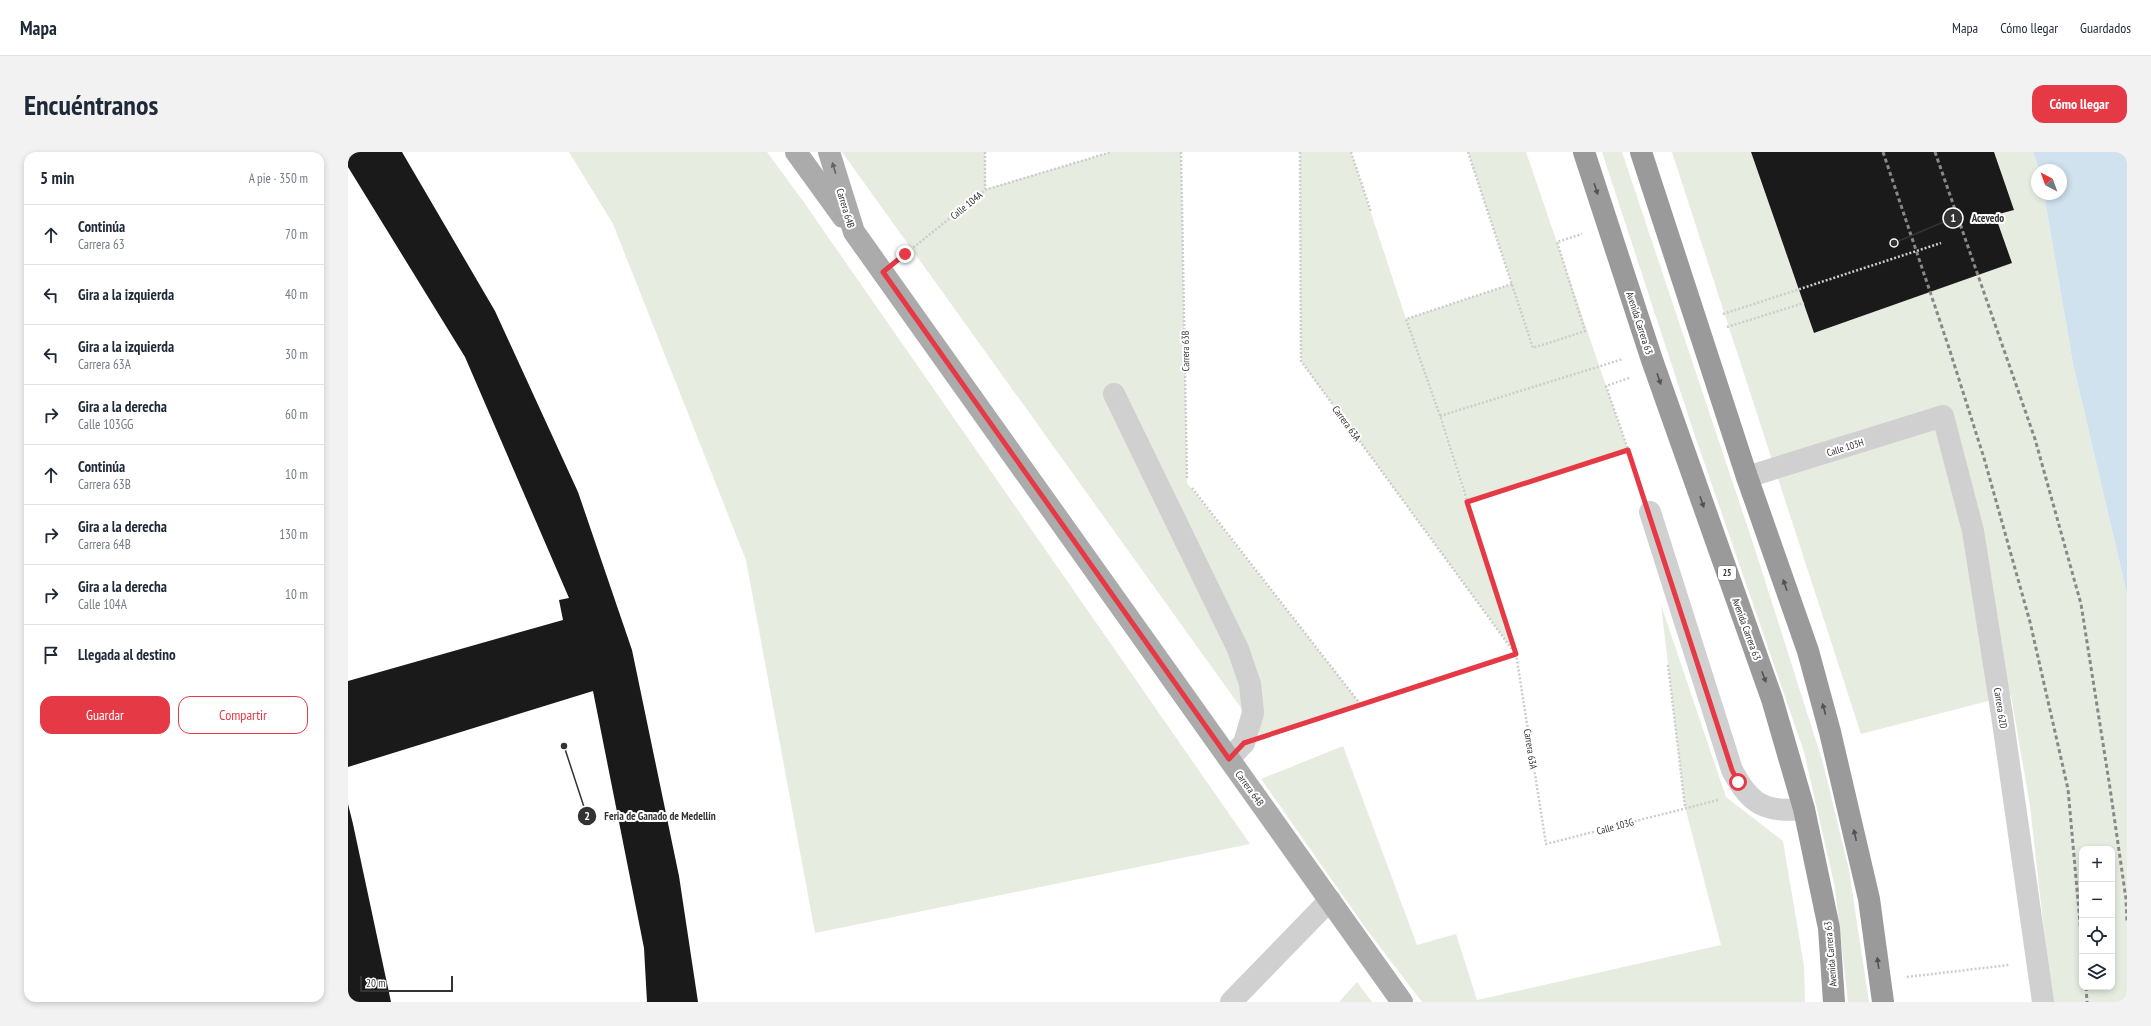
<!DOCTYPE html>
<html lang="es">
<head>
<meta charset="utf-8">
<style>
  body { margin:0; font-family:"PT Sans Narrow",sans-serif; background:#f2f2f3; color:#1f2937 }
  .controls { position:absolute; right:12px; bottom:12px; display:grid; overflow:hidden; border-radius:8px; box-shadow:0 2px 6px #0003 }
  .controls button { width:36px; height:36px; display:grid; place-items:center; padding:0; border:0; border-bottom:1px solid #e0e1e3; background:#fff; color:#1f2937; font:20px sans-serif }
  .compass { position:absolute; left:1683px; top:12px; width:36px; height:36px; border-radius:50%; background:#fff; box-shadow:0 2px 6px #0003; rotate:319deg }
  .scale { position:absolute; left:12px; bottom:10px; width:93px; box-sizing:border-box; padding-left:4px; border:2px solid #333; border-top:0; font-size:11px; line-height:14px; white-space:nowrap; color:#333; -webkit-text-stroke:3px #fff; paint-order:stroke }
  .stop { position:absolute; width:12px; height:12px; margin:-9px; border:3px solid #e63946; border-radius:50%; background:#fff }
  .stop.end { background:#e63946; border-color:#fff; box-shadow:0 1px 4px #0008 }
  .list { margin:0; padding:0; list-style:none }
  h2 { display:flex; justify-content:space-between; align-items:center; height:52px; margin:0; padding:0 16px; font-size:17px }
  h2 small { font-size:13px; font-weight:400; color:#747a83 }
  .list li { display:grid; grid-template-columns:26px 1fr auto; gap:12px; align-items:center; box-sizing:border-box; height:60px; padding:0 16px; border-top:1px solid #e0e1e3 }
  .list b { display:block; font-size:15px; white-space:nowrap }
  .list p { margin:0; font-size:13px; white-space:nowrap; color:#747a83 }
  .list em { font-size:13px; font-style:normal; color:#747a83 }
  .actions { display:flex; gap:8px; padding:12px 16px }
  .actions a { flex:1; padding:9px 0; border:1px solid #e63946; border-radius:12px; text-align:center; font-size:14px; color:#e63946 }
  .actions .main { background:#e63946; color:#fff }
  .icon { flex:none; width:22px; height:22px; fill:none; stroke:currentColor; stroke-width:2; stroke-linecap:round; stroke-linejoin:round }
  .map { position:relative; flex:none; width:1779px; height:850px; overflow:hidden; border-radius:12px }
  header { display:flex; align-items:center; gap:24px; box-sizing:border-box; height:56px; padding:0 20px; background:#fff; border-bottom:1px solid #e0e1e3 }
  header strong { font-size:19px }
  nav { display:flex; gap:22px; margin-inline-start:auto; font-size:14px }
  .intro { display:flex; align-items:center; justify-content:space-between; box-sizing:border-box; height:96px; padding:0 24px }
  h1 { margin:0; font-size:28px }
  .button { padding:10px 18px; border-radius:12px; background:#e63946; color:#fff; font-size:14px; font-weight:700 }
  main { display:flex; gap:24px; padding:0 24px }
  aside { flex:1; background:#fff; border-radius:12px; box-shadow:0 2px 6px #0003 }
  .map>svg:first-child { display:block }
  .green { fill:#e6ecdf; fill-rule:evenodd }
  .water { fill:#cfe2ee }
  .building { fill:#1a1a1a }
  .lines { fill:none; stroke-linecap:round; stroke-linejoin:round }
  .path { stroke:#cdcdcd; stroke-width:2.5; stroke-dasharray:2 2; stroke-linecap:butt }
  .minor { stroke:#d0d0d0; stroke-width:22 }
  .major { stroke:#ababab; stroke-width:22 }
  .highway { stroke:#9a9a9a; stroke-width:22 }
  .rail { stroke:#888; stroke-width:3; stroke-dasharray:4 3; stroke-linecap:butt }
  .oneway { fill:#636363 }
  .oneway2 { fill:#525252 }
  .route { stroke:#e63946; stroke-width:5 }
  .labels { text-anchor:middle; stroke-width:4; stroke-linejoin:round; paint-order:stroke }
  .shield { fill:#fff; stroke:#707070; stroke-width:1 }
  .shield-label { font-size:9px; font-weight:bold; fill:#333 }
  .street-label { font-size:10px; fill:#333; stroke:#fff }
  .leader { fill:none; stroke:#333; stroke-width:1.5 }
  .callout-dot { fill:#333; stroke:#fff; stroke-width:1.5 }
  .mark-label { font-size:12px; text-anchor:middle; font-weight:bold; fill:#fff }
  .callout-label { font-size:11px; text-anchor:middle; font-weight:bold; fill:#333; stroke:#fff; stroke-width:4; stroke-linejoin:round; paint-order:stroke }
</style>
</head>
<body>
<header>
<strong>Mapa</strong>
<nav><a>Mapa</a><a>Cómo llegar</a><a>Guardados</a></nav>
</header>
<div class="intro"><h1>Encuéntranos</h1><a class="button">Cómo llegar</a></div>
<main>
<aside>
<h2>5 min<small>A pie · 350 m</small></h2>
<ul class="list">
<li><svg class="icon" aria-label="ahead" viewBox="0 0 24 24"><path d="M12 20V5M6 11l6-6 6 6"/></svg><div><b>Continúa</b><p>Carrera 63</p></div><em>70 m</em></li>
<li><svg class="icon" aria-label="left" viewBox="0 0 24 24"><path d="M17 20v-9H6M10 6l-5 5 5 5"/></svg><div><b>Gira a la izquierda</b></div><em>40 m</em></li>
<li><svg class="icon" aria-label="left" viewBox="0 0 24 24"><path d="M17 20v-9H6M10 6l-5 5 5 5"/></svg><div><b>Gira a la izquierda</b><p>Carrera 63A</p></div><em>30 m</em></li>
<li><svg class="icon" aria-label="right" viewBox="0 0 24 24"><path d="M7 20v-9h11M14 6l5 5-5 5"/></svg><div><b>Gira a la derecha</b><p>Calle 103GG</p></div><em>60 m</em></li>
<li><svg class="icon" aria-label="ahead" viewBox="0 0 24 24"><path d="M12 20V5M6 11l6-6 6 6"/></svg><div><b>Continúa</b><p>Carrera 63B</p></div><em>10 m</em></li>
<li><svg class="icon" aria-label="right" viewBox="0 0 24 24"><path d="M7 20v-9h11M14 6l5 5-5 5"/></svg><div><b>Gira a la derecha</b><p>Carrera 64B</p></div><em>130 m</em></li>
<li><svg class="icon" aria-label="right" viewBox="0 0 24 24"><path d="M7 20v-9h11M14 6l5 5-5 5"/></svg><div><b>Gira a la derecha</b><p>Calle 104A</p></div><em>10 m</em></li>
<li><svg class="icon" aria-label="arrive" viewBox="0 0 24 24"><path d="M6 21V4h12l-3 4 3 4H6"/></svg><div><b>Llegada al destino</b></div></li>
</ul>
<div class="actions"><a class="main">Guardar</a><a>Compartir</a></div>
</aside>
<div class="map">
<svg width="1779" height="850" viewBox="0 0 1779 850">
  <rect width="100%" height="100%" fill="#fff"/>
  <g class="green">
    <path d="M221,0H419L455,49L902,692L467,781L398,408L265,72Z"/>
    <path d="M494,0H637L638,37L763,0H833L839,331L1013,553L914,585Z"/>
    <path d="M952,0H1003L1058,167L1164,132L1120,0H1178L1280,298L1119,350L1081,236L1168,502L953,209Z"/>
    <path d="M1254,0H1274L1405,391L1475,611L1501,718L1521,850H1500L1487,736L1456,600L1345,278Z"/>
    <path d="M1324,0H1403L1467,181L1663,111L1647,63L1665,58L1646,0H1685L1691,18H1689V42H1696L1725,212L1779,442V850H1704L1682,654L1663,543L1513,582ZM1734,697H1764V835H1734Z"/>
    <path d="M1313,453L1378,645L1435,689L1456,814L1457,850H1074L1019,778L913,627L995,594L1069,793L1108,782L1129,848L1373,793L1337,655Z"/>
    <path d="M1009,830L1024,850H991Z"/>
  </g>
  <path class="water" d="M1685,0H1779V442L1725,212L1696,42H1713V18H1691Z"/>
  <g class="building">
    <path d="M0,0H54L147,159L230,340L284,498L331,724L350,850H299L296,796L245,539L0,615V529L215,468L211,448L221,446L117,205L0,15Z"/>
    <path d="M1403,0H1646L1666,58L1647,63L1664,111L1466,181Z"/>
    <path d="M0,652L5,672L43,850H0Z"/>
  </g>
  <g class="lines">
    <g class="path">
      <path d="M637,0V37"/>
      <path d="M833,0L839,327"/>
      <path d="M952,0L953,209L1166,500"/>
      <path d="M1003,0L1023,60"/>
      <path d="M1120,0L1185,196L1237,179L1209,90L1234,82"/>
      <path d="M556,103L637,38L763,0"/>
      <path d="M1164,132L1058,167L1092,264L1168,502L1198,692L1370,648"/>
      <path d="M1375,162L1593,91"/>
      <path d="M1379,175L1456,151"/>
      <path d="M1281,226L1258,234L1293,335"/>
      <path d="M1092,264L1275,207"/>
      <path d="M844,336L1013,553"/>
      <path d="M1119,350L1280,298"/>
      <path d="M1320,513L1337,655"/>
      <path d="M929,581L1168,502"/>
      <path d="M1559,825L1661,813"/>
    </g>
    <g class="minor">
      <path d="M766,242L890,497L902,532L905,561L896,591L881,607"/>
      <path d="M1399,325L1595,264L1625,379L1654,563L1695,850"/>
      <path d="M1302,360L1384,618C1402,653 1418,661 1456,657"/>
      <path d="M883,850L982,748"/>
    </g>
    <g class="major">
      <path d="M448,0L495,65"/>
      <path d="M481,0L506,80L1054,850"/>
    </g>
    <g class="highway">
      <path d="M1236,0L1304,208L1424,547L1456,657L1481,776L1486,850"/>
      <path d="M1293,0L1399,325L1460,499L1482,580L1521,747L1535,850"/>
    </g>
    <g class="rail">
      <path d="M1535,0L1601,196L1636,306L1682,470L1720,637L1734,793"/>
      <path d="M1587,0L1687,287L1733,452L1762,636L1778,747L1779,770"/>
      <path d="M1738,835L1739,850"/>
    </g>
  </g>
  <defs><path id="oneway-solid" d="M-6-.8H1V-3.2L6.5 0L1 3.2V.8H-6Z"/></defs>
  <use class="oneway" href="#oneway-solid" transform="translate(486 16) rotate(-107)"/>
  <g class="oneway2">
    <use href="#oneway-solid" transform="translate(1248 37) rotate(72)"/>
    <use href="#oneway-solid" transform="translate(1311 227) rotate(71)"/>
    <use href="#oneway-solid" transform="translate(1354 350) rotate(71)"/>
    <use href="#oneway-solid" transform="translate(1437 433) rotate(-109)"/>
    <use href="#oneway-solid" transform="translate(1416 525) rotate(70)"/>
    <use href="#oneway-solid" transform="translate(1476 557) rotate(-105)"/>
    <use href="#oneway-solid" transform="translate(1507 683) rotate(-103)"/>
    <use href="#oneway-solid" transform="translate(1530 811) rotate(-98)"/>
  </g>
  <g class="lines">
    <path class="route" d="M557,102L535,120L881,607L896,591L1168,502L1119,350L1280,298L1384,618L1390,630"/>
  </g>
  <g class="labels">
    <rect class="shield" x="1370" y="414" width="18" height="14" rx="3"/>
    <g class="shield-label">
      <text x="1379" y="424">25</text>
    </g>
    <g class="street-label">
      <text transform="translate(618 53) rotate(-39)" y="4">Calle 104A</text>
      <text transform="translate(498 56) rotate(73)" y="4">Carrera 64B</text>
      <text transform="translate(1292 171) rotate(72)" y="4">Avenida Carrera 63</text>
      <text transform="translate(837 199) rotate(-91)" y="4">Carrera 63B</text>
      <text transform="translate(999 271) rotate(54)" y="4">Carrera 63A</text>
      <text transform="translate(1497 295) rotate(-17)" y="4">Calle 103H</text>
      <text transform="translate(1399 477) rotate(70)" y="4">Avenida Carrera 63</text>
      <text transform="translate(1653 556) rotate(81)" y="4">Carrera 62D</text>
      <text transform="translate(1183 597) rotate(81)" y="4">Carrera 63A</text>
      <text transform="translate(902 636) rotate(54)" y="4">Carrera 64B</text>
      <text transform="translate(1267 674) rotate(-15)" y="4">Calle 103G</text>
      <text transform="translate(1482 802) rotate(-95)" y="4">Avenida Carrera 63</text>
    </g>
  </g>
  <path class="leader" d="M1546 91L1605 66M216 594L239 664"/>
  <g class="callout-dot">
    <circle cx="1546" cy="91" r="4"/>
    <circle cx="216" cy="594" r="4"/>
    <circle cx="1605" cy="66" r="10"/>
    <circle cx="239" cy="664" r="10"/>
  </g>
  <g class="mark-label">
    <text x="1605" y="70">1</text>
    <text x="239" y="668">2</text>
  </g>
  <g class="callout-label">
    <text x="1640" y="70">Acevedo</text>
    <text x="312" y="668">Feria de Ganado de Medellín</text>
  </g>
</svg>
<div class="controls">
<button>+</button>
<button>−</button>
<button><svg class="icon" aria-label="locate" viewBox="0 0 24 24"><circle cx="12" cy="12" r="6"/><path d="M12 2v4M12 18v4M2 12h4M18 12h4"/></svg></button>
<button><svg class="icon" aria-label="layers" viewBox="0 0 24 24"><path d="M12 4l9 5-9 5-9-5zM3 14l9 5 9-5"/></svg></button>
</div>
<svg class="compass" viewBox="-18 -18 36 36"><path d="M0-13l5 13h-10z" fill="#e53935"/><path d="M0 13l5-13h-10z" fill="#747a83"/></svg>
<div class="scale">20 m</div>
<div class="stop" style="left:1390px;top:630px"></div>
<div class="stop end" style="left:557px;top:102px"></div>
</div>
</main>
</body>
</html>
